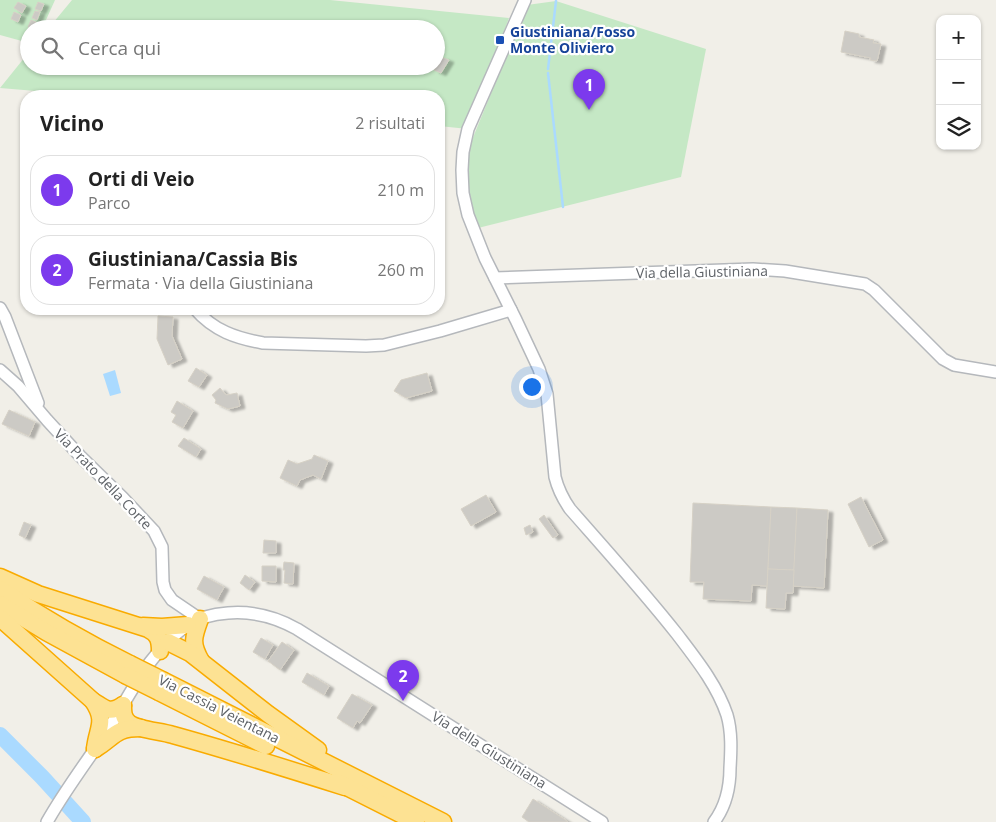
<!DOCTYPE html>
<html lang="it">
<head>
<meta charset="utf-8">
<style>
  body { margin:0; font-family:"Open Sans",sans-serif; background:#f6f6f6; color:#222 }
  .controls { position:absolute; right:15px; top:15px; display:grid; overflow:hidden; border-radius:10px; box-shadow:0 1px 4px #0004 }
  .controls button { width:45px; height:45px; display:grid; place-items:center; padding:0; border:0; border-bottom:1px solid #e0e0e0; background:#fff; color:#222; font:25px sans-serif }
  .you { position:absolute; left:531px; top:386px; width:18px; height:18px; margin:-12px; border:4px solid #fff; border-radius:50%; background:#1a73e8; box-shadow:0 0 0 8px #1a73e833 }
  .badge { display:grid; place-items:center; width:32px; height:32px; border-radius:50%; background:#7c3aed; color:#fff; font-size:16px; font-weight:700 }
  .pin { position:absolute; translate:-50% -41px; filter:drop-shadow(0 1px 2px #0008) }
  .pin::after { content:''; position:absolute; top:26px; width:18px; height:15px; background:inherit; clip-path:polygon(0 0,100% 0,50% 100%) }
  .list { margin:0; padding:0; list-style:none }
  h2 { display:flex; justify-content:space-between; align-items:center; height:65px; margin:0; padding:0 20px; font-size:21px }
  h2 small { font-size:16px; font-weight:400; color:#767676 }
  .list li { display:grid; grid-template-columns:32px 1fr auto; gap:15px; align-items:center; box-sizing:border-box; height:70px; margin:0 10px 10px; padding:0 10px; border:1px solid #e0e0e0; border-radius:20px }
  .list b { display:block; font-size:19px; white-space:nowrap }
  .list p { margin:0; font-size:16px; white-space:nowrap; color:#767676 }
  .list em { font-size:16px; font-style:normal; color:#767676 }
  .icon { flex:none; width:28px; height:28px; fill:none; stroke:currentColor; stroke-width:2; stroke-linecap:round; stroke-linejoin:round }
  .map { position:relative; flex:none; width:996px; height:822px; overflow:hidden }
  .search { position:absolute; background:#fff; box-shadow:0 1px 4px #0004; left:20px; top:20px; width:425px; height:55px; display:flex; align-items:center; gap:12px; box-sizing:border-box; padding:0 18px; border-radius:28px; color:#767676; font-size:19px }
  .panel { position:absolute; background:#fff; box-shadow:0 1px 4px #0004; left:20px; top:90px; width:425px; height:225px; border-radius:20px }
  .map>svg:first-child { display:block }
  .green { fill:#c5e8c5 }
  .water { fill:#aadaff }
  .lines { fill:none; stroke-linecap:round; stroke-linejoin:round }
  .stream { stroke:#aadaff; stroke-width:2.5 }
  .river { stroke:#aadaff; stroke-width:16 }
  .building { fill:#cccac5; stroke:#d6d1c6; filter:url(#shadow) }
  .minor-casing { stroke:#b5b8bc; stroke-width:14 }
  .highway-casing { stroke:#f9ab00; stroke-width:19 }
  .minor { stroke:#fff; stroke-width:11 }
  .highway { stroke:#fde293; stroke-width:16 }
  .highway-bridge-casing { stroke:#f9ab00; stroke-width:19; stroke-linecap:butt }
  .highway-bridge { stroke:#fde293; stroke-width:16 }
  .transit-dot { fill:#1a4fb4; stroke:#fff; stroke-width:2 }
  .labels { text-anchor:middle; stroke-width:4.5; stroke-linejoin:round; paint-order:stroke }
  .transit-label { font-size:14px; font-weight:bold; fill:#164399; stroke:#fff; text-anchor:start }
  .street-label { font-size:14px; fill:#5f6368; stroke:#fff }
</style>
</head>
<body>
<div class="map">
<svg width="996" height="822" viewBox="0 0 996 822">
  <defs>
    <filter id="shadow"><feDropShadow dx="5" dy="2.5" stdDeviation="1" flood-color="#0004"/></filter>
  </defs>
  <rect width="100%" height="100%" fill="#f1efe8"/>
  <g class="green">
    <path d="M0,0H55L42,29H29V43L0,35Z"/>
    <path d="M72,0H330L509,18L468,129L439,126V96H95L0,88L29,52V66H436V29H48Z"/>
    <path d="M556,1L706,49L681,177L474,229L470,220L467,166L469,150L474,135L527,5Z"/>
  </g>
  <path class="water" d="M115,370L121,393L110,396L103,374Z"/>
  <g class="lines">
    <g class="stream">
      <path d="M548,69L556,1"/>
      <path d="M548,73L563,207"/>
    </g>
    <path class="river" d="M0,735L42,777L83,822"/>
  </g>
  <g class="building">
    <path d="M18,2L26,6L22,13L14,8Z"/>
    <path d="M38,2L44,4L41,11L35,9Z"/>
    <path d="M35,11L40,12L37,20L32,18Z"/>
    <path d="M14,12L21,15L18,22L11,19Z"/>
    <path d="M31,20L36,22L33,29L28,27Z"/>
    <path d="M845,31L859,34V37L874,40L873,43L881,44L877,61L870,60L871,58L841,52Z"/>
    <path d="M441,57L449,60L441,73L434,70Z"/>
    <path d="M158,316L173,317L172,336L182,359L168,365L157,339Z"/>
    <path d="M196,368L207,375L199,387L188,381Z"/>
    <path d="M427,373L432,391L406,398L394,391L401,380Z"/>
    <path d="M220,388L225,394L227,395L237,393L240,406L228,409L215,403L216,400L212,395Z"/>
    <path d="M177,401L193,411L183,428L172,422L176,415L171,412Z"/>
    <path d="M9,410L35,422L29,436L2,424Z"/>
    <path d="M184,438L201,449L196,457L178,446Z"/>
    <path d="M314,455L328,461L321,479L313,475L300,480L297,486L280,478L288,460L297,464L312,459Z"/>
    <path d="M486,495L496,512L471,526L461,509Z"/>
    <path d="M861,497L883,540L869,547L848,504Z"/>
    <path d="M693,503L771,507L767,586L752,585L751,601L703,599L704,582H690Z"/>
    <path d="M771,507L797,508L794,570L768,569Z"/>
    <path d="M797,508L828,510L824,588L793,586Z"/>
    <path d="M544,515L558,535L553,538L539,519Z"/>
    <path d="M24,522L31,525L25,538L19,535Z"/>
    <path d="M530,525L533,532L526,535L524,528Z"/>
    <path d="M264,540L276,541V553H263Z"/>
    <path d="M284,562L294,563L293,584L284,583L285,570H283Z"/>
    <path d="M262,566H276V582L262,581Z"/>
    <path d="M768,569L794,570L793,593H786L785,609L766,608Z"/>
    <path d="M245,575L255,582L249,590L240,583Z"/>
    <path d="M204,576L224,587L217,600L197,589Z"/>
    <path d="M261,638L273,645L265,659L253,652Z"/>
    <path d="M282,642L294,650L280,670L268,661Z"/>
    <path d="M307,673L329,686L324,695L302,682Z"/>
    <path d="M352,694L372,705L360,723L357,721L353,728L337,718Z"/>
    <path d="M533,799L567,821V822H529L522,817Z"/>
  </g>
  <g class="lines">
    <defs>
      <g id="minor">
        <path d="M525,0L468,129L463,152L462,170L463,193L468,215L485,258L516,320L539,369L547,394L555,477C558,489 563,499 570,509C606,550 643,591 677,634C696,659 717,685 727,715C732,732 731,751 730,768C730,788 726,806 714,822"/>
        <path d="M495,278L753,269L785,271L865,284L874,290L943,359L954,365L996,372"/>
        <path d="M0,308L5,317L38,403"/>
        <path d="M195,309C214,331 236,338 263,343L366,346L384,345L440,331L511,310"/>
        <path d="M0,370L18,386L47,420L80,456L123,498L154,531L162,547L163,582L165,590L172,600L200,619"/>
        <path d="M47,822C65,790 88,760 108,730C131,693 151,649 188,625C200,617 214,614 228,613C253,611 276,617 297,629L602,822"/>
      </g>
      <g id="highway">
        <path d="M0,577L38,594L148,629C158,634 160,640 160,651"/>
        <path d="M0,589C42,617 85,642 130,664"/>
        <path d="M0,604L46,632L125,675"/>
        <path d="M0,618L93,701C106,709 109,714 123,705"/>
        <path d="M200,619C193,638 191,643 201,661"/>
        <path d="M143,626L162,627L188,625"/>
        <path d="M168,642L190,653L268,714L318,750"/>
        <path d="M164,681L443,822"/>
        <path d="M159,692L266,746"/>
        <path d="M93,701C107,722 97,728 95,749"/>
        <path d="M123,705C123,712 123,718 129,723C138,730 161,731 173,735C231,751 288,769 345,787"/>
        <path d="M95,749C115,737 114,728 141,728"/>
        <path d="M337,782L416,822"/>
      </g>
    </defs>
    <use href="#minor" class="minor-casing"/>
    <use href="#highway" class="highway-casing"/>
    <use href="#minor" class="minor"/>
    <use href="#highway" class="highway"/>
    <defs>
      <g id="highway-bridge">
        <path d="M130,664L164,681"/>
        <path d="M125,675L159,692"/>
      </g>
    </defs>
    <use href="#highway-bridge" class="highway-bridge-casing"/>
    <use href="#highway-bridge" class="highway-bridge"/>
  </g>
  <rect class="transit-dot" x="495" y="35" width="10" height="10" rx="2.5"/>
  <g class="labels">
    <g class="transit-label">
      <text x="510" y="37">Giustiniana/Fosso<tspan x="510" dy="16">Monte Oliviero</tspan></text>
    </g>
    <g class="street-label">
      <text transform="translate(702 272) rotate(-1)" y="5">Via della Giustiniana</text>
      <text transform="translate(103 479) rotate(46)" y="5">Via Prato della Corte</text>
      <text transform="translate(219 709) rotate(27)" y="5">Via Cassia Veientana</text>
      <text transform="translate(489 750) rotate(32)" y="5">Via della Giustiniana</text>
    </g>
  </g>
</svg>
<div class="controls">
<button>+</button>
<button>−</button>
<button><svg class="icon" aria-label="layers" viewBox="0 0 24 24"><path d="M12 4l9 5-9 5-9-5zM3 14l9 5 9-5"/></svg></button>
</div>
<div class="you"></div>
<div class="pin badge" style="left:589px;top:110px">1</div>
<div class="pin badge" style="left:403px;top:701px">2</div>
<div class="search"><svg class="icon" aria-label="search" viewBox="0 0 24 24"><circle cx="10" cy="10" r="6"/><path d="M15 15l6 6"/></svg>Cerca qui</div>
<section class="panel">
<h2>Vicino<small>2 risultati</small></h2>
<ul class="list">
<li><span class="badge">1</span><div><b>Orti di Veio</b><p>Parco</p></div><em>210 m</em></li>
<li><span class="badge">2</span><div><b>Giustiniana/Cassia Bis</b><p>Fermata · Via della Giustiniana</p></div><em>260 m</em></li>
</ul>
</section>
</div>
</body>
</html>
